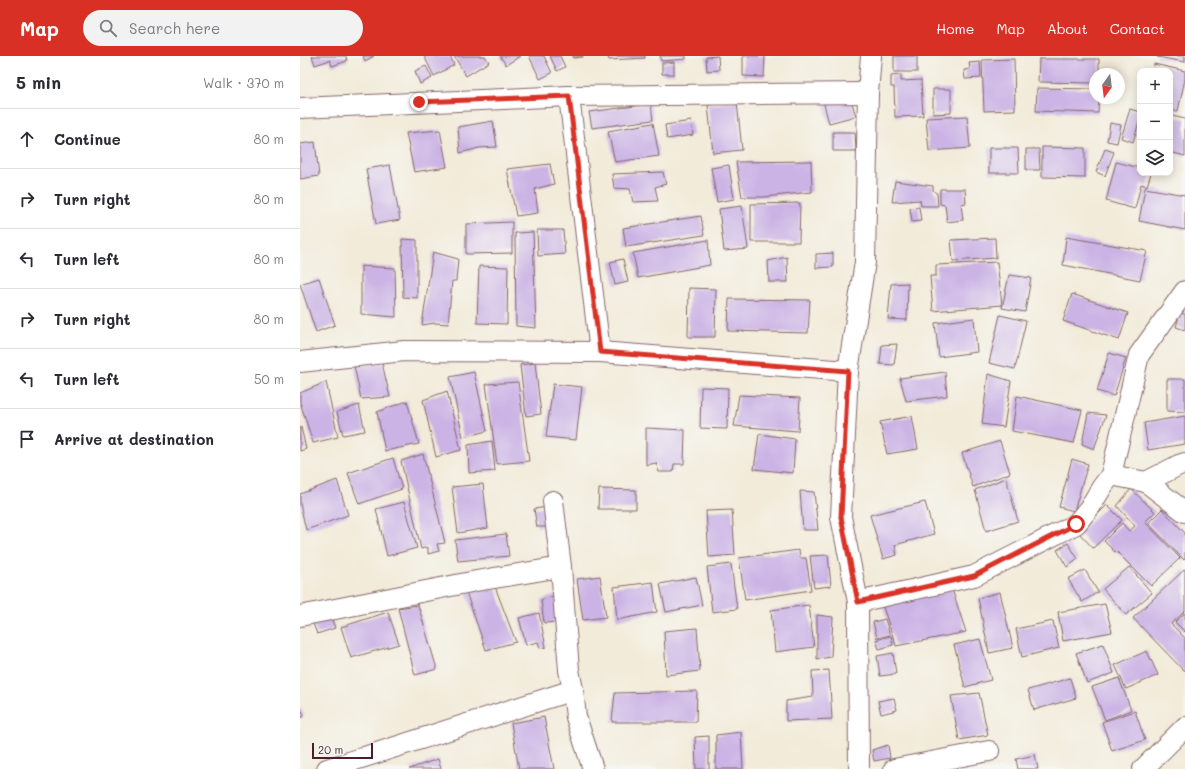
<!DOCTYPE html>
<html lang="en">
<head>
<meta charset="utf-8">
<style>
  body { margin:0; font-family:Mali,sans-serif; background:#f2f2f3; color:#2b2b33 }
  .controls { position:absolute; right:12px; top:12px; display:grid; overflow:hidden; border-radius:8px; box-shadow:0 2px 10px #0003 }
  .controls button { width:36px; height:36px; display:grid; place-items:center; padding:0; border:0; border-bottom:1px solid #e1e1e2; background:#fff; color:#2b2b33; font:20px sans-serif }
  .compass { position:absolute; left:789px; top:12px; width:36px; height:36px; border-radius:50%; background:#fff; box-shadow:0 2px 10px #0003; rotate:194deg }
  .scale { position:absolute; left:12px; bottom:10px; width:61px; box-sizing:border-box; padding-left:4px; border:2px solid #4a1f2b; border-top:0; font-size:11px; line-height:14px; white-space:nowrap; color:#4a1f2b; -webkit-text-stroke:3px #f6f6f2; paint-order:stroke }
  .stop { position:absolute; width:12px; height:12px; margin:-9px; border:3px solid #d93025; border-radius:50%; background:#fff }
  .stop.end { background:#d93025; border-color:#fff; box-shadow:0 1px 4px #0008 }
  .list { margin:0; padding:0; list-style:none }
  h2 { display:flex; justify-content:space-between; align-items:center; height:52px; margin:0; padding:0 16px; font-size:17px }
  h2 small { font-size:13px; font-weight:400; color:#7c7c81 }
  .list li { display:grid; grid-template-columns:26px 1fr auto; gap:12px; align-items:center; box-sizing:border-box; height:60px; padding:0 16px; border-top:1px solid #e1e1e2 }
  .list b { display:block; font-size:15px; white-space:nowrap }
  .list em { font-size:13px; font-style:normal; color:#7c7c81 }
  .icon { flex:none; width:22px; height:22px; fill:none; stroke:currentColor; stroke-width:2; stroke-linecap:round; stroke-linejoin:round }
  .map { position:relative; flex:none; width:885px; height:713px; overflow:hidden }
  header { display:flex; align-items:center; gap:24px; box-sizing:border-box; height:56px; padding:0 20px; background:#d93025; color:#fff }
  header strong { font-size:19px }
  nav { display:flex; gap:22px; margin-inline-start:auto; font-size:14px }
  .search { width:280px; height:36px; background:#f2f2f3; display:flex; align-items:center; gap:10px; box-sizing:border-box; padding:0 14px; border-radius:22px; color:#7c7c81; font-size:15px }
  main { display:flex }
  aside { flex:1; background:#fff }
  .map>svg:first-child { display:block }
  .building { fill:#cbb3e5 }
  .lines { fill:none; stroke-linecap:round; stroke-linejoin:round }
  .minor-casing { stroke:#856668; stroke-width:22 }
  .minor { stroke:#fff; stroke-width:20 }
  .route { stroke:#d93025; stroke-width:5 }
</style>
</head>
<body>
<header>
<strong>Map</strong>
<div class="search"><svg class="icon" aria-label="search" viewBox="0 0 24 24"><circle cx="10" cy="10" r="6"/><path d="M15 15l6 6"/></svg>Search here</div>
<nav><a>Home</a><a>Map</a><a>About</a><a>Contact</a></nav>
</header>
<main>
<aside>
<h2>5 min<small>Walk · 370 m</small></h2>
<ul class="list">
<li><svg class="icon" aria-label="ahead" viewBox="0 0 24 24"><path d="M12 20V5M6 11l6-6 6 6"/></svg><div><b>Continue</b></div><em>80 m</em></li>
<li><svg class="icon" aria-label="right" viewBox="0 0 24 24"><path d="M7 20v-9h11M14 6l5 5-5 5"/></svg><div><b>Turn right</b></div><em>80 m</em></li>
<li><svg class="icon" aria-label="left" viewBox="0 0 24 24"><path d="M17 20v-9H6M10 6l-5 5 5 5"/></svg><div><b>Turn left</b></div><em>80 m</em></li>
<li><svg class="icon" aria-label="right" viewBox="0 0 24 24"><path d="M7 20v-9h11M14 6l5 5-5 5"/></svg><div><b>Turn right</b></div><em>80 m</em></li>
<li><svg class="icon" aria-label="left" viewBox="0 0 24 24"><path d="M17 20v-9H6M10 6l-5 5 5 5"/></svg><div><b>Turn left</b></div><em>50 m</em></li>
<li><svg class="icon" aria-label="arrive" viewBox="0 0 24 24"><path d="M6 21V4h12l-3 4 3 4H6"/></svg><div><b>Arrive at destination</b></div></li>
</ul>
</aside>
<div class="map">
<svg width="885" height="713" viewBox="0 0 885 713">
  <rect width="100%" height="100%" fill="#f6f6f2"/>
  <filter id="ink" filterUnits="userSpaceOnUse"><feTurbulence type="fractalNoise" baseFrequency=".025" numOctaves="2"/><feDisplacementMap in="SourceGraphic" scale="8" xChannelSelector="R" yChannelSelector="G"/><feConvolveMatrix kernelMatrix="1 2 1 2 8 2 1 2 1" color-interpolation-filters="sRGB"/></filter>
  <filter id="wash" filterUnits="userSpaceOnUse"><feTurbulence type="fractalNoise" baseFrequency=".012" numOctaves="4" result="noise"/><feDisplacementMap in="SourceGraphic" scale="16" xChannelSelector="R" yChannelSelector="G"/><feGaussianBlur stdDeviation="0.9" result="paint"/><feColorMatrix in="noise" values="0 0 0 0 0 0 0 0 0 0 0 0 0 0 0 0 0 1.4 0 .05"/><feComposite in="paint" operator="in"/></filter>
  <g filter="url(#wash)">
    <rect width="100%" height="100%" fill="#f2ebd9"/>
    <g id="blocks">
      <g class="building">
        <path d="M12,0H46L47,5L32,10L30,4L15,9Z"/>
        <path d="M63,0H74L65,5Z"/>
        <path d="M124,0H150L154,9L134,20Z"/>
        <path d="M154,0H185L189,6L166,20Z"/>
        <path d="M200,0H220L206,9Z"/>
        <path d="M229,0H244L252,17L240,23Z"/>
        <path d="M250,0H260L265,11L257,15Z"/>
        <path d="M273,0H283V1L273,2Z"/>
        <path d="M308,0H345V2L309,4Z"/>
        <path d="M360,0H386V3L361,5Z"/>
        <path d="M418,0L419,14L407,15L406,1Z"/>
        <path d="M443,0H465L464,21L443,20Z"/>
        <rect x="594" y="0" width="23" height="16"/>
        <path d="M857,0H885V6L857,1Z"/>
        <path d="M714,3L715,54L684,55L682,4Z"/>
        <path d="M739,3H799V18H795V27L738,26Z"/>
        <path d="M374,6V18H362V7Z"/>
        <path d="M680,6L681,22L665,23L664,14L670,13L669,7Z"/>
        <path d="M854,8L885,15V23L878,55L870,54V15H853Z"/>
        <path d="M126,10L132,22L120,28L115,15Z"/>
        <path d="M601,19V25L621,24L623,60L595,61L594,31H591V20Z"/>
        <path d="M737,32L795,33V42H799L798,57L736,55Z"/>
        <path d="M633,33H651V57L633,58Z"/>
        <path d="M550,41L556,60L529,67L524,48Z"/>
        <path d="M437,46L442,94L413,97L408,49Z"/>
        <path d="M351,48L353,64L292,72L289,56Z"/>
        <path d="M830,53L840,56V63L833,86L821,82Z"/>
        <path d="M667,60L670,92L629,95L626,62Z"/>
        <path d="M872,60L885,63V100L870,96V66Z"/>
        <path d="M193,65L197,91L179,92L160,97L158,71Z"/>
        <path d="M391,65L393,79L367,83L365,69Z"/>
        <path d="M353,67L359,100L315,106L308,75Z"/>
        <path d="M810,67L821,69L817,87L807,85Z"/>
        <path d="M140,74L147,111L114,116L106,77Z"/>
        <path d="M533,76H555L556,95H533Z"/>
        <path d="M15,86L19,120L0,123V88Z"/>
        <path d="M742,91L785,92V122L742,121Z"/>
        <path d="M689,92H718L719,117H689Z"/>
        <path d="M726,93H739L740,114H726Z"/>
        <path d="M805,93L814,96L805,120L796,116Z"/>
        <path d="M511,105L512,136L464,141H442L436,106Z"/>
        <path d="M816,106L840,112V117H851L847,130L841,128L835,153L806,145Z"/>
        <path d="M250,108L254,128L235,133L238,157L216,160L207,113Z"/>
        <path d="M90,109L100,164L76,168L66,113Z"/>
        <path d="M429,109L434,143L417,146L411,112Z"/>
        <path d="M363,116L366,128L355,131L358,145L333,146L330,133L314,132L312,118Z"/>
        <path d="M595,125L633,130V134L637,138L638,150H621L620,144L592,146Z"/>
        <path d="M845,132L885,139V174L839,165Z"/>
        <path d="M640,133H665L666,147L661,148L663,164L647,166L645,149L640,148Z"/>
        <path d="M500,147L499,186H451V148Z"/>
        <path d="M442,150L448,193L424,195L419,153Z"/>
        <path d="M619,151L621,165L612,166L610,152Z"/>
        <path d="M401,160L404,179L326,191L323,172Z"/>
        <path d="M212,166V197L166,198V168Z"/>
        <path d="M237,174H263L265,198L238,200Z"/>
        <path d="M233,176L236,272L216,270L215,177Z"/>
        <path d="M766,181L847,195L840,224L763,209Z"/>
        <path d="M695,182L696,202L653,205L651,184Z"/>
        <path d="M102,183L117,184V242L103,241Z"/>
        <path d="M408,184L410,209L338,222L333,197Z"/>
        <path d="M133,196L158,203L156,225H152L148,268L135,267L122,269Z"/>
        <path d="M533,197V211L516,212V198Z"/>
        <path d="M487,201L488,226H469L468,205Z"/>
        <path d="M323,203L328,226L315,229L310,206Z"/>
        <path d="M697,206L702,249L633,255L630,220H636V209Z"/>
        <path d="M61,210L95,212L96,261L61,258Z"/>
        <path d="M179,210L208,211L207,268L177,267Z"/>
        <path d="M709,219L731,222L725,256L702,252Z"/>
        <path d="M19,222L35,269L16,276L0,228Z"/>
        <path d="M608,227L607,264L588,263L591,228Z"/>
        <path d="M389,232L416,233L415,281H388Z"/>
        <path d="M772,238L828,257L819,284L763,265Z"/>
        <path d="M429,243L510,244L508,277L428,275Z"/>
        <path d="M880,257L885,258V274L876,271Z"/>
        <path d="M700,259L726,265L715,313L689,307Z"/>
        <path d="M674,262L677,296L639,301L635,267Z"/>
        <path d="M597,288L594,309L580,308L582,289Z"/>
        <path d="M809,297L826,302L814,340L797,335Z"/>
        <path d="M82,307L90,341L61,343L54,309Z"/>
        <path d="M235,307L241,358L226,360L220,309Z"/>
        <path d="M174,316L187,375L163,381L150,321Z"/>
        <path d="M645,316L647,340L606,345L600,322Z"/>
        <path d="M688,318L711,325L704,371L682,368Z"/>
        <path d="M867,323H885V356L867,355Z"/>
        <path d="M26,326L38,381L13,387L0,346V337Z"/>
        <path d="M218,326L229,405L197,408L186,328Z"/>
        <path d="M253,328L282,331L276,384L246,381Z"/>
        <path d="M401,331L428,332L427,373L400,372Z"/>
        <path d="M147,335L161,394L136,401L123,344Z"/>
        <path d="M439,339L500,342L498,375L434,370Z"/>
        <path d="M717,340L782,354L774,387L712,375Z"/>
        <path d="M107,345L119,388L85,395L77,356Z"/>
        <path d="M59,349L65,375L43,379L37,356Z"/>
        <path d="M788,357L806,359L794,393L782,388Z"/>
        <path d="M612,360L618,393L587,398L580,366Z"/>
        <path d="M885,360V388L848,394L844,367Z"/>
        <path d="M1,371L6,393L0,395V372Z"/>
        <path d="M346,372L385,374L384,408H374L373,416H359L356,407L346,409Z"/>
        <path d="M459,378L495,383L493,417L454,413Z"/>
        <path d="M192,385L195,415L169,417L168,389Z"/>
        <path d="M700,385L710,417L673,431L662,397Z"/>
        <path d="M123,398L145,487L137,488L139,495L128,498V491L121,493L101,405Z"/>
        <path d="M93,402L102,433L59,448L48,417Z"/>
        <path d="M772,403L788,408L774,455L759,451Z"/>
        <path d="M706,422L718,465L686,475L675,434Z"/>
        <path d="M37,424L48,459L6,474L0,448V438Z"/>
        <path d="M183,428L188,472L158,477L152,431Z"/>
        <path d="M299,433L336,434V453H298Z"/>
        <path d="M831,433L855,456L845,466L880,502L851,530L816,495L815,496L804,485L822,467L829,475L835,470L817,450Z"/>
        <path d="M500,435L514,436L518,474H503Z"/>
        <path d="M104,446L117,492L87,500L76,453Z"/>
        <path d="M625,446L634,478L595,489L597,499L583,503L570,459Z"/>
        <path d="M807,449L822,464L793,492L779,477Z"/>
        <path d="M248,451L251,471H237L234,453Z"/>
        <path d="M862,453L885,477V503L884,504L848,467Z"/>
        <path d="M432,454L435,499L409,501L406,455Z"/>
        <path d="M206,478L209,500L158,505L155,484Z"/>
        <path d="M768,487L778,503L767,511L757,494Z"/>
        <path d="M499,494L500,502H506L511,534L445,544L439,502Z"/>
        <path d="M528,499L531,530L514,532L510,500Z"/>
        <path d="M431,508L437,553L412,556L407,511Z"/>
        <path d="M829,511L852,537L826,559L803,533Z"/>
        <path d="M885,513V555L871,568L885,582V614L884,615L833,562Z"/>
        <path d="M785,514L798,536L782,546L768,523Z"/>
        <path d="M300,520L306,561L283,564L277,523Z"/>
        <path d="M396,521L402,549L366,556L360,528Z"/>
        <path d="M353,526L357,556L317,564L314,531Z"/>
        <path d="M194,528L216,586L186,594L166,536Z"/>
        <path d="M652,533L666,576L596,590L583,551Z"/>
        <path d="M700,536L713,592L689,597L678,542Z"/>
        <path d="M256,539L260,566L244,567L241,544Z"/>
        <path d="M805,548L812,576L763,585L758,556Z"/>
        <path d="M118,549L137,613L115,619L98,552Z"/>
        <path d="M509,549L514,591L475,596L471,554Z"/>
        <path d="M29,556L35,572L17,578L11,562Z"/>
        <path d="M88,556L99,588L51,602L41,571Z"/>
        <path d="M239,557L246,591L240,592L238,586L226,589L219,562Z"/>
        <path d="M885,557V576L875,566Z"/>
        <path d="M517,559L533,561L531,601L517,603Z"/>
        <path d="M585,563L590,579L577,582L573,566Z"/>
        <path d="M753,565L759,592L722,601L716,573Z"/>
        <path d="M397,572L400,615L366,619L364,575Z"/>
        <path d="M591,580L593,589L579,593L576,584Z"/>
        <path d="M680,583L691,624L665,631L654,589Z"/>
        <path d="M803,588L814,617L787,627L776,597Z"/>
        <path d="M847,595L858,619L826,633L815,609Z"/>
        <path d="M593,597L596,618L580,620L577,600Z"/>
        <path d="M529,614L532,663L486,665V645L513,641L512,615Z"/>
        <path d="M770,622L776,642L734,654L728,634Z"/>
        <path d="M819,622L831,654L805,664L792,631Z"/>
        <path d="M397,635L396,666H312L315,637Z"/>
        <path d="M679,637L688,679L659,684L651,640Z"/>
        <path d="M594,642L597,654L581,658L578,645Z"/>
        <path d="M0,650L4,660L0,662Z"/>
        <path d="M835,655L845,684L812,695L802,666Z"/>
        <path d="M244,661L254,713H219L211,667Z"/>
        <path d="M441,676L443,713H416V679Z"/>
        <path d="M409,680V713H396L395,681Z"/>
        <path d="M588,689L590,702L574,705L572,694Z"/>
        <path d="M735,699L738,713H718L716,703Z"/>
        <path d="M138,703L141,713H109Z"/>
      </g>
    </g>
  </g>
  <g filter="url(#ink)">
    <use href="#blocks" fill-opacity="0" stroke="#856668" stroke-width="1"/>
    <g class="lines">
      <defs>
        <g id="minor">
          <path d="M269,40L300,296"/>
          <path d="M0,52L269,40L568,37"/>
          <path d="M0,306L104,295L300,296L548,315"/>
          <path d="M811,419L846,426L885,456"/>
          <path d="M846,426L879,409L885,407"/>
          <path d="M253,445L261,511L269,614L273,634L276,661L293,713"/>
          <path d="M558,546L674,520L776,468L790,451L802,431L811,419L839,299L885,235"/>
          <path d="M0,560L176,525L261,511"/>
          <path d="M27,713L273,634"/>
          <path d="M559,713L558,546L541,461L548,315L565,206L568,37L571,0"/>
          <path d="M594,713L689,695"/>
          <path d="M843,713L885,671"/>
        </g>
      </defs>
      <use href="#minor" class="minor-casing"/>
      <use href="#minor" class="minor"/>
    </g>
  </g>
  <g class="lines" filter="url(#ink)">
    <path class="route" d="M119,46L269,40L300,296L548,315L541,461L558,546L674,520L776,468"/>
  </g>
</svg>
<div class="controls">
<button>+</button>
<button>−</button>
<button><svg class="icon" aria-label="layers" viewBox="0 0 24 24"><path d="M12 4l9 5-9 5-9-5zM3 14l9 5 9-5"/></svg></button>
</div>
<svg class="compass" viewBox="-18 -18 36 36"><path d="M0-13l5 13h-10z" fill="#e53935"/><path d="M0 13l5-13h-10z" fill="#7c7c81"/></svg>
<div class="scale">20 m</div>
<div class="stop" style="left:776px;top:468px"></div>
<div class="stop end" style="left:119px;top:46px"></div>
</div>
</main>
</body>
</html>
